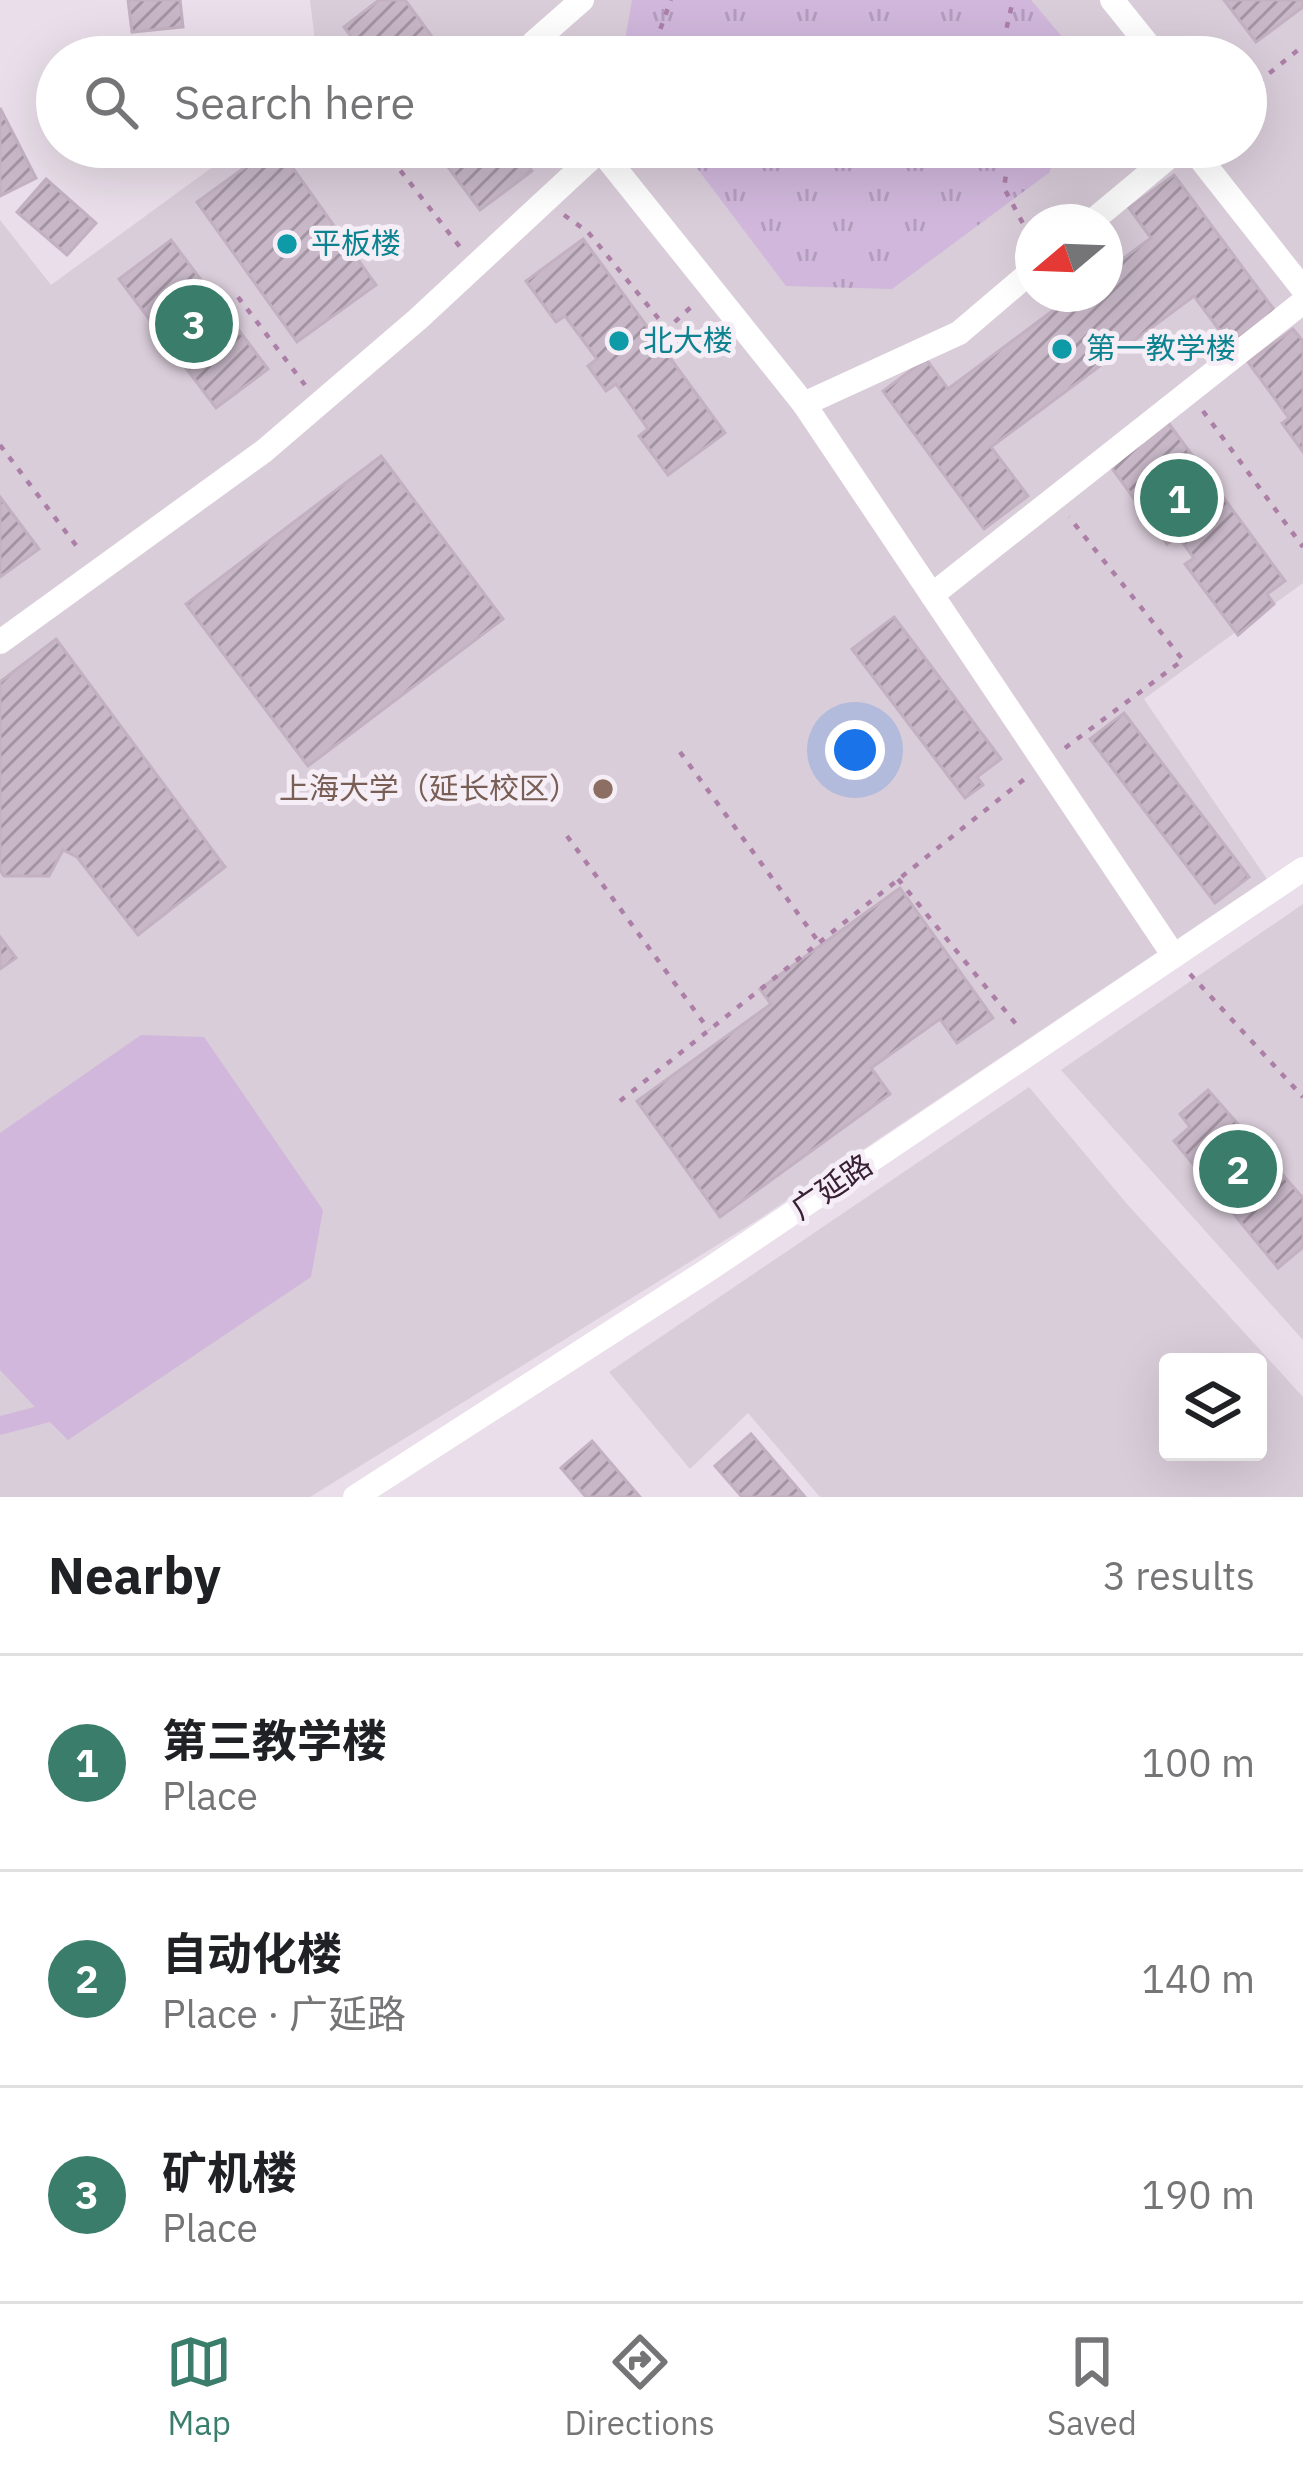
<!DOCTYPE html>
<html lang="en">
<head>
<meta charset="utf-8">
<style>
  body { margin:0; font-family:"IBM Plex Sans","Noto Sans SC",sans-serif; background:#f6f6f6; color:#202124 }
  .controls { position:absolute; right:36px; bottom:36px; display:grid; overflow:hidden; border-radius:12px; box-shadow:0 12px 48px #0002 }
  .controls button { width:108px; height:108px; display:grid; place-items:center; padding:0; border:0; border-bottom:3px solid #e0e0e0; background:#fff; color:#202124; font:60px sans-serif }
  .compass { position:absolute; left:1015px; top:204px; width:108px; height:108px; border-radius:50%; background:#fff; box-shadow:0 12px 48px #0002; rotate:251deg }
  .you { position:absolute; left:855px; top:750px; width:42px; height:42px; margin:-30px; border:9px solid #fff; border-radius:50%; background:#1a73e8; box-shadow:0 0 0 18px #1a73e833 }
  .badge { display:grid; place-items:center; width:78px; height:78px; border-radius:50%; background:#397d6a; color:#fff; font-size:39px; font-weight:700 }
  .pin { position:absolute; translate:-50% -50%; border:6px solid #fff; box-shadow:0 3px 12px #0006 }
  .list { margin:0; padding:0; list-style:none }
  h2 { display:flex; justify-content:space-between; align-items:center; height:156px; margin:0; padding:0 48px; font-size:51px }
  h2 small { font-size:39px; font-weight:400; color:#757577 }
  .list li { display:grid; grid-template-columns:78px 1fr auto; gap:36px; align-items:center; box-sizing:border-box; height:216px; padding:0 48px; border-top:3px solid #e0e0e0 }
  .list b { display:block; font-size:45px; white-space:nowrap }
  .list p { margin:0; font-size:39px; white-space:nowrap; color:#757577 }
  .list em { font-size:39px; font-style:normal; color:#757577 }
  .icon { flex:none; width:66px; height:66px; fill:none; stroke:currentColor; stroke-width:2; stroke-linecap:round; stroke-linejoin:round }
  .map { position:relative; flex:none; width:1303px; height:1497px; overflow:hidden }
  .search { position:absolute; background:#fff; box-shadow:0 12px 48px #0002; left:36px; right:36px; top:36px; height:132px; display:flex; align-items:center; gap:30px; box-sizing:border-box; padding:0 42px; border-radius:66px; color:#757577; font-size:45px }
  .sheet { height:804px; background:#fff }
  nav { display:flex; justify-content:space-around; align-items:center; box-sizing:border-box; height:168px; border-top:3px solid #e0e0e0; background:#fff; font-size:33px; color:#757577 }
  nav a { display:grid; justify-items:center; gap:6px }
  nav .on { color:#397d6a }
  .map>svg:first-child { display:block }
  .built { fill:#d9cdd9; fill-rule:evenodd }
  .grass { fill:url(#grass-tufts) }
  .pitch { fill:#d0b7db }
  .building { fill:url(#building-hatch); stroke:#c3b1c2; stroke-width:3 }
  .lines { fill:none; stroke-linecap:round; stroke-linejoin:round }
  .path { stroke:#ac7fa7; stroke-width:4.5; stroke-dasharray:6 9; stroke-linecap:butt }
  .minor { stroke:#fff; stroke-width:24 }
  .culture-dot { fill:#0f9aa8; stroke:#f6eef6; stroke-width:4.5 }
  .education-dot { fill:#8d6e63; stroke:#f6eef6; stroke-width:4.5 }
  .labels { text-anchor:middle; stroke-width:10; stroke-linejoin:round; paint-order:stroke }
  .culture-label { font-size:30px; fill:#0d838f; stroke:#f6eef6; text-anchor:start }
  .education-label { font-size:30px; fill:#785e54; stroke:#f6eef6; text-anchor:end }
  .street-label { font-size:30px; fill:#392034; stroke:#f6eef6 }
</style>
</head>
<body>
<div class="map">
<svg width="1303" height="1497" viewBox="0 0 1303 1497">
  <defs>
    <pattern id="grass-tufts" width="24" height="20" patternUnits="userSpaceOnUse" patternTransform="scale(3)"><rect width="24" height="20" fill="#d0b7db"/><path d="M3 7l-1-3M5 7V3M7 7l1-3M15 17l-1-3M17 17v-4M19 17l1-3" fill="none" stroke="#b39dbd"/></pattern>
    <pattern id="building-hatch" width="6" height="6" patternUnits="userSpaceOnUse" patternTransform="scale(3)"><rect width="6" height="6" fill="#c7b7c7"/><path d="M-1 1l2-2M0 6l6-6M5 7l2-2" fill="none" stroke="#a394a2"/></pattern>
  </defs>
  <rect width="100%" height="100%" fill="#e9dee9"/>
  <g class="built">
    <path d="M310,0H1303V583L1144,699L1267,879L756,1221L310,1497H0V220L51,285L240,147H1246V57H317ZM1033,222H1105V294H1033Z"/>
    <path d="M1303,904V1340L1061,1070Z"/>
    <path d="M1029,1087L1127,1204L1303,1397V1497H820L748,1413L690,1469L609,1372ZM1168,1362H1258V1452H1168Z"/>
  </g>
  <g class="grass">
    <path d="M632,0H1031L1064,39L1062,57H622Z"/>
    <path d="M681,147H1053L1050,172L892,289L786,286Z"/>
  </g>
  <path class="pitch" d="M141,1035L204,1037L323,1210L311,1277L68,1440L50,1422L0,1435V1416L35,1407L0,1370V1133Z"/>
  <g class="building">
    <path d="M128,0H180L183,27L132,32Z"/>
    <path d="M379,0H405L447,57H366L344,27Z"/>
    <path d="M1224,0H1303V7L1256,42Z"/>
    <path d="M0,108L36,178L0,196Z"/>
    <path d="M273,147H278L376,285L297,342L197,202Z"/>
    <path d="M433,147H515L532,171L480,210Z"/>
    <path d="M1174,175L1275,311L1237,339L1227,325L1220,331L1194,296L991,447L1028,496L984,529L883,391L926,359L948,389L1075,294H1105V272L1151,238L1129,208Z"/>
    <path d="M46,179L96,223L67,255L17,212Z"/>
    <path d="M583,239L725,433L668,475L639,436L648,429L616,384L606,391L588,366L597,359L565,316L556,322L526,281Z"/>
    <path d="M171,240L268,369L216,408L119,279Z"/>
    <path d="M1293,329L1303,341V452L1282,423L1289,418L1248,362Z"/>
    <path d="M1164,417L1285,581L1267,594L1274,604L1238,635L1185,564L1194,558L1178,536L1167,544L1106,460Z"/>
    <path d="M381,456L503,619L308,766L186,604Z"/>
    <path d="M0,497L39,549L0,577Z"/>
    <path d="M894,617L1001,759L977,777L983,785L965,798L852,649Z"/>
    <path d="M56,639L225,867L138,935L77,857L63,850L49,876H4L0,870V682Z"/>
    <path d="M1124,713L1249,877L1215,903L1090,739Z"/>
    <path d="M900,888L993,1018L957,1043L940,1019L871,1068L890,1094L720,1217L637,1101L771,1004L760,989Z"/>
    <path d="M0,937L16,958L0,969Z"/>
    <path d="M1208,1090L1303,1198V1247L1278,1268L1174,1141L1190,1127L1180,1114Z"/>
    <path d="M751,1434L805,1497H742L715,1466Z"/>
    <path d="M592,1441L640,1497H586L561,1468Z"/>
  </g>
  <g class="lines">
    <g class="path">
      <path d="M650,57L671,0"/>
      <path d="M1000,57L1013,0"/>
      <path d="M1246,92L1303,46"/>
      <path d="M382,147L460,247"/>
      <path d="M1010,147L1004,188L1027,231L1029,243"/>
      <path d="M564,215L588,232L667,329L691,307"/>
      <path d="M238,297L305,385"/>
      <path d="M1203,411L1303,547"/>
      <path d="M0,445L81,552"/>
      <path d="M1065,748L1183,660L1069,517"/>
      <path d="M680,752L818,941"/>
      <path d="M567,836L709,1030"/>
      <path d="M898,879L1020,1029"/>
      <path d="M1190,974L1303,1097"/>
      <path d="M620,1101L1027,777"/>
    </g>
    <g class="minor">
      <path d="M1112,0L1158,57"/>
      <path d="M542,57L533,43L582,0"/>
      <path d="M598,147L804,404L959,333L1033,270"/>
      <path d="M1191,147L1303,289"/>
      <path d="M1091,222L1181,147"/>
      <path d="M804,404L1174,956"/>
      <path d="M932,595L1303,302"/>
      <path d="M0,642L264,451L418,319L600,150"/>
      <path d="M355,1497L708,1270L1303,869"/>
    </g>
  </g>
  <g class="culture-dot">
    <circle cx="287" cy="244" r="12"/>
    <circle cx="619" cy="341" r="12"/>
    <circle cx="1062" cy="349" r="12"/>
  </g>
  <circle class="education-dot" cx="603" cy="789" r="12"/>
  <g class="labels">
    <g class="culture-label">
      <text x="311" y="254">平板楼</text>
      <text x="643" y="351">北大楼</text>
      <text x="1086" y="359">第一教学楼</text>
    </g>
    <g class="education-label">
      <text x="579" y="799">上海大学（延长校区）</text>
    </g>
    <g class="street-label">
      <text transform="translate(832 1187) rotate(-34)" y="10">广延路</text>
    </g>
  </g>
</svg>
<div class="controls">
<button><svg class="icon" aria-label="layers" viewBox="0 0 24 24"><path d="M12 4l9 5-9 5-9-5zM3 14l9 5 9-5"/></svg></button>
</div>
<svg class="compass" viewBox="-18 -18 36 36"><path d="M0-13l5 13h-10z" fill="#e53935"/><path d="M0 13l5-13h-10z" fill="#757577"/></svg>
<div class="you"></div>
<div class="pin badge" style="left:1179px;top:498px">1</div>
<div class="pin badge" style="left:1238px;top:1169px">2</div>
<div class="pin badge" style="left:194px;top:324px">3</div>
<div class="search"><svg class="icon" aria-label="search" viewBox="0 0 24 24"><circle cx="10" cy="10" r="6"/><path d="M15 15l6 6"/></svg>Search here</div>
</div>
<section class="sheet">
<h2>Nearby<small>3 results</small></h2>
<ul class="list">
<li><span class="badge">1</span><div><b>第三教学楼</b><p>Place</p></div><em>100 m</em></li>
<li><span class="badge">2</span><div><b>自动化楼</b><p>Place · 广延路</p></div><em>140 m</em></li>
<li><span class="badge">3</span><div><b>矿机楼</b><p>Place</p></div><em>190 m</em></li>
</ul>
</section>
<nav>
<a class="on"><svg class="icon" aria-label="map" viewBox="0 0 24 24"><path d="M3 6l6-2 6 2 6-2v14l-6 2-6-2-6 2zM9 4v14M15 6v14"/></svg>Map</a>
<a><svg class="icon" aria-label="directions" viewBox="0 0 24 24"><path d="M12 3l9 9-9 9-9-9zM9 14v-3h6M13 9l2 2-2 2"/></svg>Directions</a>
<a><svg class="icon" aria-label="saved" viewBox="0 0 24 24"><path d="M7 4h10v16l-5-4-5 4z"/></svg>Saved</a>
</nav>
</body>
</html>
